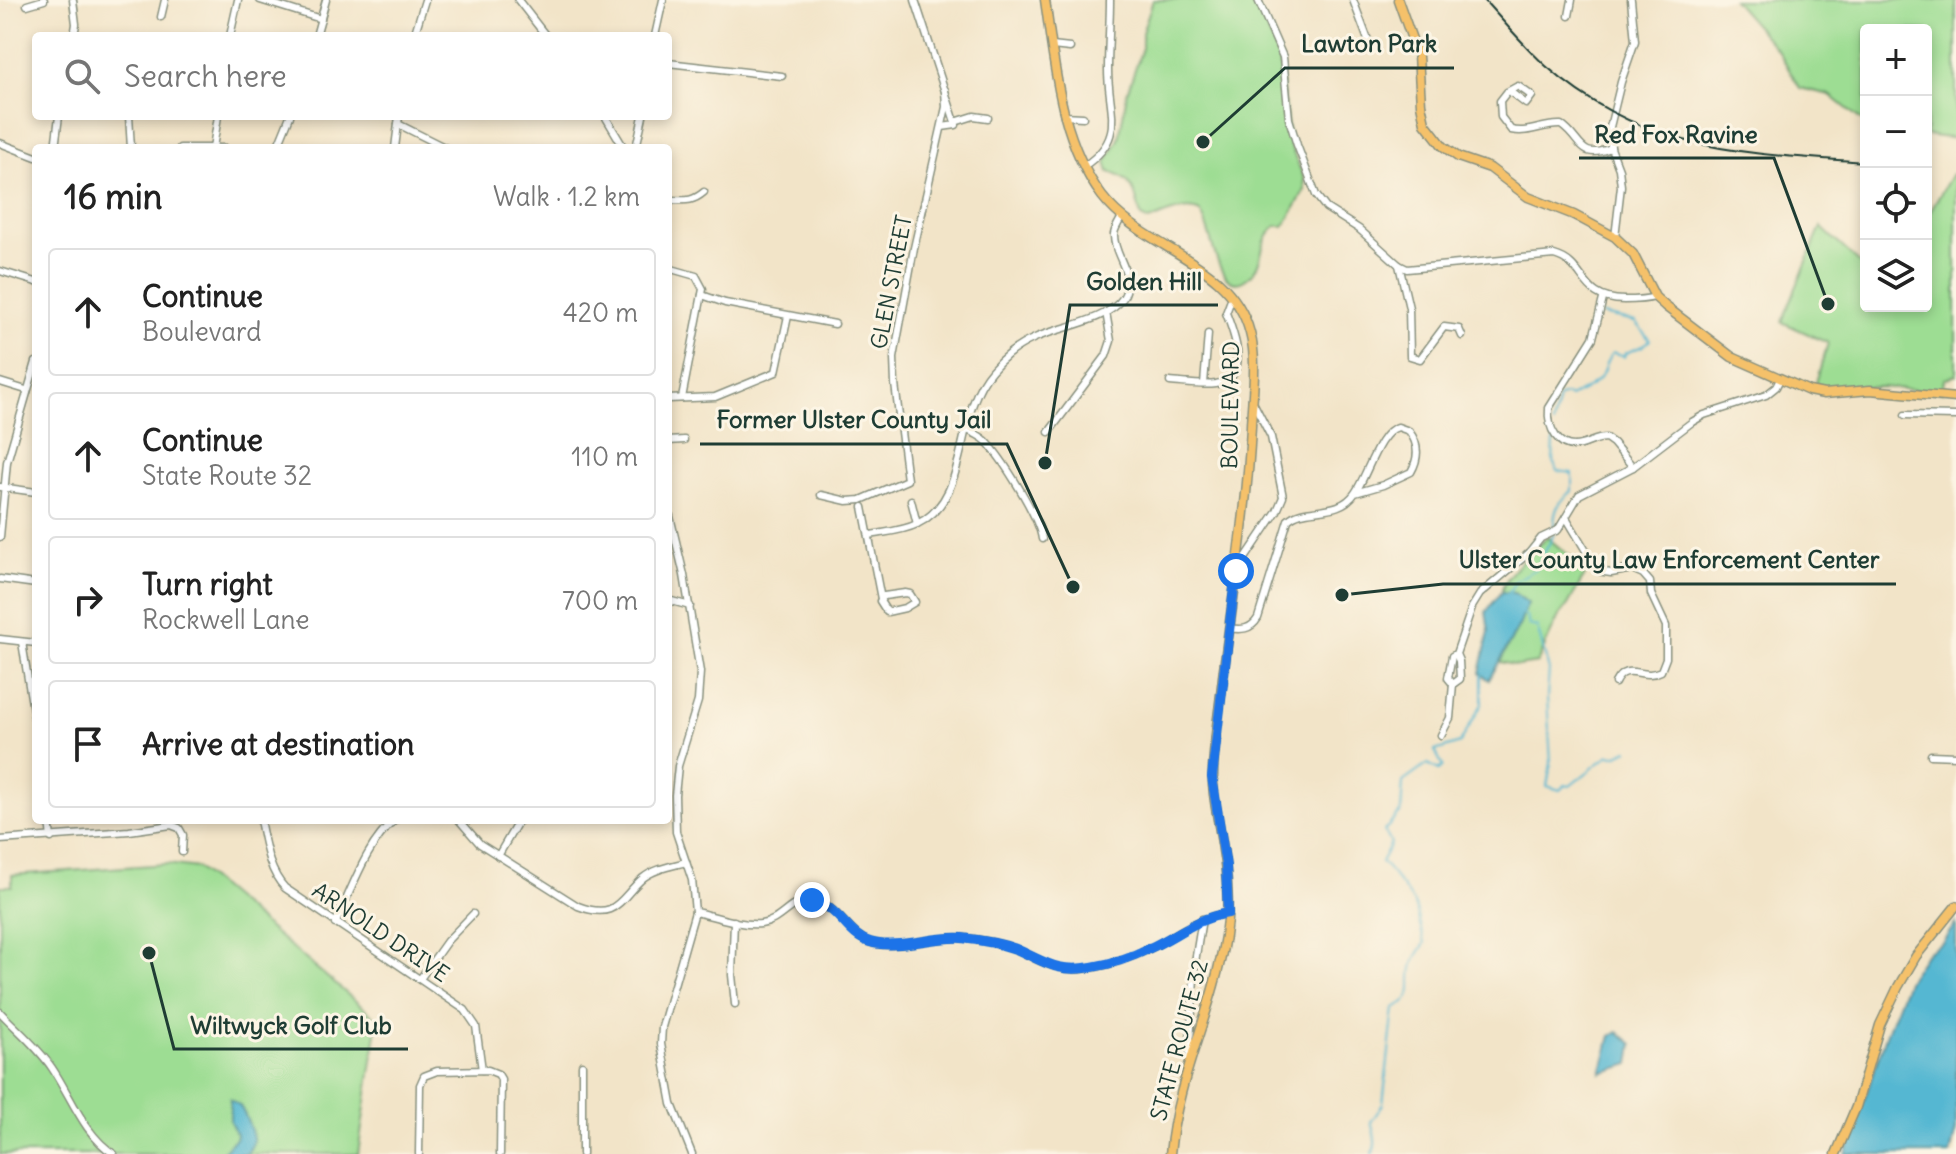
<!DOCTYPE html>
<html lang="en">
<head>
<meta charset="utf-8">
<style>
  body { margin:0; font-family:Delius,sans-serif; background:#f2f2f2; color:#222 }
  .controls { position:absolute; right:24px; top:24px; display:grid; overflow:hidden; border-radius:8px; box-shadow:0 4px 12px #0003 }
  .controls button { width:72px; height:72px; display:grid; place-items:center; padding:0; border:0; border-bottom:2px solid #e0e0e0; background:#fff; color:#222; font:40px sans-serif }
  .stop { position:absolute; width:24px; height:24px; margin:-18px; border:6px solid #1a73e8; border-radius:50%; background:#fff }
  .stop.end { background:#1a73e8; border-color:#fff; box-shadow:0 2px 8px #0008 }
  .list { margin:0; padding:0; list-style:none }
  h2 { display:flex; justify-content:space-between; align-items:center; height:104px; margin:0; padding:0 32px; font-size:34px }
  h2 small { font-size:26px; font-weight:400; color:#767676 }
  .list li { display:grid; grid-template-columns:52px 1fr auto; gap:24px; align-items:center; box-sizing:border-box; height:128px; margin:0 16px 16px; padding:0 16px; border:2px solid #e0e0e0; border-radius:8px }
  .list b { display:block; font-size:30px; white-space:nowrap }
  .list p { margin:0; font-size:26px; white-space:nowrap; color:#767676 }
  .list em { font-size:26px; font-style:normal; color:#767676 }
  .icon { flex:none; width:44px; height:44px; fill:none; stroke:currentColor; stroke-width:2; stroke-linecap:round; stroke-linejoin:round }
  .map { position:relative; flex:none; width:1956px; height:1154px; overflow:hidden }
  .search { position:absolute; background:#fff; box-shadow:0 4px 12px #0003; left:32px; top:32px; width:640px; height:88px; display:flex; align-items:center; gap:20px; box-sizing:border-box; padding:0 28px; border-radius:8px; color:#767676; font-size:30px }
  .panel { position:absolute; background:#fff; box-shadow:0 4px 12px #0003; left:32px; top:144px; width:640px; height:680px; border-radius:8px }
  .map>svg:first-child { display:block }
  .green { fill:#9ddd93; stroke:#5e8d64; stroke-width:2 }
  .water { fill:#54b7d2; stroke:#3a7a83; stroke-width:2 }
  .lines { fill:none; stroke-linecap:round; stroke-linejoin:round }
  .stream { stroke:#54b7d2; stroke-width:2 }
  .minor-casing { stroke:#88907e; stroke-width:9 }
  .major-casing { stroke:#88907e; stroke-width:11 }
  .minor { stroke:#fff; stroke-width:6 }
  .major { stroke:#f5c16b; stroke-width:8 }
  .rail { stroke:#1f3d34; stroke-width:2 }
  .route { stroke:#1a73e8; stroke-width:10 }
  .labels { text-anchor:middle; stroke-width:6; stroke-linejoin:round; paint-order:stroke }
  .street-label { font-size:22px; fill:#1f3d34; stroke:#fcf5e5 }
  .leader { fill:none; stroke:#1f3d34; stroke-width:3 }
  .callout-dot { fill:#1f3d34; stroke:#fcf5e5; stroke-width:3 }
  .callout-label { font-size:24px; text-anchor:middle; font-weight:bold; fill:#1f3d34; stroke:#fcf5e5; stroke-width:6; stroke-linejoin:round; paint-order:stroke }
</style>
</head>
<body>
<div class="map">
<svg width="1956" height="1154" viewBox="0 0 1956 1154">
  <rect width="100%" height="100%" fill="#fcf5e5"/>
  <filter id="ink" filterUnits="userSpaceOnUse"><feTurbulence type="fractalNoise" baseFrequency=".0125" numOctaves="2"/><feDisplacementMap in="SourceGraphic" scale="16" xChannelSelector="R" yChannelSelector="G"/><feConvolveMatrix kernelMatrix="1 2 1 2 8 2 1 2 1" color-interpolation-filters="sRGB"/></filter>
  <filter id="wash" filterUnits="userSpaceOnUse"><feTurbulence type="fractalNoise" baseFrequency=".006" numOctaves="4" result="noise"/><feDisplacementMap in="SourceGraphic" scale="32" xChannelSelector="R" yChannelSelector="G"/><feGaussianBlur stdDeviation="1.8" result="paint"/><feColorMatrix in="noise" values="0 0 0 0 0 0 0 0 0 0 0 0 0 0 0 0 0 1.4 0 .05"/><feComposite in="paint" operator="in"/></filter>
  <g filter="url(#wash)">
    <rect width="100%" height="100%" fill="#f2e4c8"/>
    <g class="green">
      <path d="M1153,0H1254L1278,53L1290,145L1304,178L1305,190L1287,222L1284,226H1276C1256,243 1267,264 1246,279C1215,301 1212,218 1198,211C1184,205 1162,216 1149,221L1141,217C1136,195 1134,178 1109,172L1106,162L1119,139L1127,93L1142,48V33Z"/>
      <path d="M1733,0H1956V139L1926,135V30H1866V124L1830,95L1800,88L1779,52Z"/>
      <path d="M1952,174L1956,175V375L1944,379L1942,392L1881,387L1814,389L1828,343L1782,322L1821,227L1866,269V306H1926V219Z"/>
      <path d="M1547,537L1587,571L1568,605L1559,616L1537,663L1518,666L1500,662L1528,603L1514,593L1501,592C1508,569 1531,555 1547,537Z"/>
      <path d="M167,864L197,868L378,1020L358,1154H0V886H12V875Z"/>
    </g>
    <g class="water">
      <path d="M1501,592L1514,593L1528,603L1519,626L1489,680L1480,673L1489,632L1486,612Z"/>
      <path d="M1956,923V1130L1950,1154H1846L1887,1032L1907,981L1925,954L1942,943Z"/>
      <path d="M1618,1032L1633,1044L1630,1064L1601,1073L1611,1036Z"/>
      <path d="M230,1099C233,1102 238,1103 240,1106C244,1112 255,1136 253,1142C252,1146 249,1150 247,1154H221L235,1139L236,1134L230,1121Z"/>
    </g>
    <g class="lines">
      <g class="stream">
        <path d="M1553,425L1559,397L1567,395L1570,397C1582,391 1597,385 1603,372C1606,364 1607,360 1612,353L1624,357L1625,353L1643,346L1650,340L1635,322L1602,315"/>
        <path d="M1554,527C1554,509 1558,503 1572,491V473L1558,471L1553,462L1554,439"/>
        <path d="M1509,593L1515,581L1536,569L1554,534"/>
        <path d="M1522,614L1527,617L1529,625L1537,627L1549,670L1547,697L1551,763L1547,786L1560,790L1565,785L1570,786L1609,755L1615,756L1628,750"/>
        <path d="M1372,1154C1378,1144 1374,1133 1371,1122L1383,1104L1394,1008C1419,996 1408,988 1412,968C1413,960 1421,950 1425,943C1420,930 1419,915 1414,904C1410,896 1387,866 1381,862L1391,843L1384,831L1401,812L1403,782L1428,764L1439,770L1443,766L1435,751L1460,743L1482,704V675"/>
      </g>
    </g>
  </g>
  <g filter="url(#ink)">
    <g class="lines">
      <defs>
        <g id="minor">
          <path d="M73,0L76,24L74,36"/>
          <path d="M260,0L321,19"/>
          <path d="M518,0L546,36"/>
          <path d="M915,0L956,125L942,127"/>
          <path d="M1258,0L1283,57L1289,119L1297,145L1316,195L1326,208L1359,229L1399,265L1407,269L1554,255C1588,264 1578,300 1624,300C1634,300 1645,300 1655,297"/>
          <path d="M1353,0L1371,48"/>
          <path d="M27,5L44,0"/>
          <path d="M1569,16L1572,0"/>
          <path d="M161,17L165,0"/>
          <path d="M230,36L238,0"/>
          <path d="M316,36L326,0"/>
          <path d="M414,36L425,0"/>
          <path d="M655,36L663,0"/>
          <path d="M1052,46L1070,48"/>
          <path d="M668,63L782,76"/>
          <path d="M1509,91L1526,104L1532,96L1518,86L1507,92L1500,101L1501,117L1511,130C1530,134 1543,124 1561,125C1583,140 1578,161 1611,148"/>
          <path d="M129,116L131,148"/>
          <path d="M605,116L624,148"/>
          <path d="M1064,116L1083,117"/>
          <path d="M955,122L974,116L988,118"/>
          <path d="M398,124L446,148"/>
          <path d="M0,143L36,157"/>
          <path d="M55,148L59,116"/>
          <path d="M180,148H225"/>
          <path d="M213,148L218,116"/>
          <path d="M277,148L290,116"/>
          <path d="M395,148L399,116"/>
          <path d="M636,148L643,116"/>
          <path d="M1084,166C1127,137 1108,112 1108,70C1108,47 1110,23 1110,0"/>
          <path d="M668,200C684,200 691,203 704,192"/>
          <path d="M1615,237L1621,186L1619,169L1611,148L1610,127L1621,82L1635,41L1631,0"/>
          <path d="M1399,265L1409,308L1410,356L1420,359L1444,327L1459,329L1462,336"/>
          <path d="M668,268L696,276L703,289L682,398"/>
          <path d="M0,271L36,282"/>
          <path d="M702,295L725,303L835,324"/>
          <path d="M1603,299L1593,338L1549,408C1547,427 1558,451 1581,445C1590,443 1596,438 1606,438L1613,443L1633,467"/>
          <path d="M0,382L26,390"/>
          <path d="M1170,382C1185,383 1202,386 1216,384C1252,377 1234,334 1226,313L1232,297"/>
          <path d="M1204,384L1208,334"/>
          <path d="M668,399L715,397L776,372L788,316"/>
          <path d="M1905,415L1956,416"/>
          <path d="M964,429C972,432 980,435 986,441C1002,458 1039,516 1042,539"/>
          <path d="M1049,432L1106,356L1111,341L1106,312"/>
          <path d="M668,441L684,440"/>
          <path d="M0,487L36,492"/>
          <path d="M821,495L847,501L861,500L907,480L895,384L894,358L914,248L946,107L945,90"/>
          <path d="M911,500L917,524"/>
          <path d="M863,507L881,599"/>
          <path d="M668,508L684,575L700,672L698,701L678,766L675,795L676,832L692,880L695,912L662,1027L661,1044L672,1104L692,1154"/>
          <path d="M1567,519L1598,571L1611,573L1632,569L1643,574L1650,582L1651,594L1666,626V658L1661,671C1642,681 1626,660 1615,683"/>
          <path d="M870,535C885,532 903,531 917,524C972,498 952,415 992,370C1004,356 1019,345 1035,338C1059,327 1108,321 1123,298C1137,274 1113,257 1114,234C1115,228 1119,222 1122,217"/>
          <path d="M0,537L7,462L36,362"/>
          <path d="M1238,569L1277,511L1283,497L1271,437L1252,400"/>
          <path d="M0,579L36,584"/>
          <path d="M905,593L910,594L915,602L905,608L887,612L880,601L884,596Z"/>
          <path d="M668,600L690,606"/>
          <path d="M1229,628C1241,630 1251,630 1258,618L1288,520C1304,504 1338,518 1355,493C1367,476 1379,431 1398,427L1409,431C1419,444 1419,458 1411,472L1383,485L1355,493"/>
          <path d="M0,639L36,643"/>
          <path d="M22,642L36,729"/>
          <path d="M1453,684L1448,678L1452,656L1456,654"/>
          <path d="M1441,735L1450,718L1453,684L1460,679L1459,661L1456,654L1472,607L1480,594L1529,553L1541,538L1558,530L1579,495L1633,467L1692,422L1704,415L1766,395L1776,387L1780,379"/>
          <path d="M1931,755L1956,756"/>
          <path d="M49,820L51,838"/>
          <path d="M260,820C265,843 268,870 285,888L465,1010L476,1026L482,1070"/>
          <path d="M459,820L480,844L578,906C617,921 619,899 643,878C654,869 672,866 686,862"/>
          <path d="M0,840L129,831L171,825L179,828L183,835L182,852"/>
          <path d="M498,856L519,820"/>
          <path d="M695,912C715,916 740,926 761,924C782,922 793,895 815,901C841,907 848,937 873,943C900,950 935,935 964,938C982,940 1001,943 1018,950C1040,960 1055,971 1081,969C1104,967 1130,958 1151,948C1179,934 1195,918 1228,913"/>
          <path d="M734,921L732,975L735,1004"/>
          <path d="M335,924C352,890 365,845 395,820"/>
          <path d="M420,979L447,941L473,914"/>
          <path d="M0,1012C17,1030 38,1047 52,1068C71,1096 84,1135 114,1154"/>
          <path d="M1189,1058L1195,962L1202,919"/>
          <path d="M419,1154L420,1085L424,1076L437,1071L488,1070L498,1074L501,1079L500,1154"/>
          <path d="M582,1154V1065"/>
        </g>
        <g id="major">
          <path d="M1045,0C1055,67 1060,140 1102,196C1144,251 1231,259 1250,333C1258,362 1252,396 1251,426C1247,516 1231,605 1221,694C1218,721 1213,748 1213,775C1212,793 1217,812 1220,831C1226,866 1231,900 1225,936C1213,1011 1177,1077 1170,1154"/>
          <path d="M1398,0L1418,56L1421,104L1425,123L1443,146L1458,157L1490,168L1528,197L1574,215L1615,237L1633,254L1655,297L1665,306L1732,357L1809,391L1824,394L1870,390L1956,398"/>
          <path d="M1836,1154L1856,1107L1880,1025L1898,987L1916,956L1956,906"/>
        </g>
      </defs>
      <use href="#minor" class="minor-casing"/>
      <use href="#major" class="major-casing"/>
      <use href="#minor" class="minor"/>
      <use href="#major" class="major"/>
      <path class="rail" d="M1484,0C1504,22 1524,46 1546,66C1644,153 1744,153 1866,162"/>
    </g>
  </g>
  <g class="lines" filter="url(#ink)">
    <path class="route" d="M812,900C840,907 846,935 870,942C896,950 934,936 962,938C980,940 999,943 1016,949C1046,962 1056,973 1092,967C1111,964 1132,957 1150,948C1178,935 1197,918 1228,913L1226,866L1212,777L1236,571"/>
  </g>
  <g class="labels">
    <g class="street-label">
      <text transform="translate(891 282) rotate(-79)" y="8">GLEN STREET</text>
      <text transform="translate(1230 405) rotate(-89)" y="8">BOULEVARD</text>
      <text transform="translate(381 932) rotate(34)" y="8">ARNOLD DRIVE</text>
      <text transform="translate(1179 1040) rotate(-75)" y="8">STATE ROUTE 32</text>
    </g>
  </g>
  <path class="leader" d="M1203 142L1285 68H1454M1828 304L1774 158H1579M1045 463L1070 305H1218M1073 587L1007 444H700M1342 595L1443 584H1896M149 953L174 1049H408"/>
  <g class="callout-dot">
    <circle cx="1203" cy="142" r="8"/>
    <circle cx="1828" cy="304" r="8"/>
    <circle cx="1045" cy="463" r="8"/>
    <circle cx="1073" cy="587" r="8"/>
    <circle cx="1342" cy="595" r="8"/>
    <circle cx="149" cy="953" r="8"/>
  </g>
  <g class="callout-label">
    <text x="1369" y="52">Lawton Park</text>
    <text x="1676" y="143">Red Fox Ravine</text>
    <text x="1144" y="290">Golden Hill</text>
    <text x="854" y="428">Former Ulster County Jail</text>
    <text x="1669" y="568">Ulster County Law Enforcement Center</text>
    <text x="291" y="1034">Wiltwyck Golf Club</text>
  </g>
</svg>
<div class="controls">
<button>+</button>
<button>−</button>
<button><svg class="icon" aria-label="locate" viewBox="0 0 24 24"><circle cx="12" cy="12" r="6"/><path d="M12 2v4M12 18v4M2 12h4M18 12h4"/></svg></button>
<button><svg class="icon" aria-label="layers" viewBox="0 0 24 24"><path d="M12 4l9 5-9 5-9-5zM3 14l9 5 9-5"/></svg></button>
</div>
<div class="stop" style="left:1236px;top:571px"></div>
<div class="stop end" style="left:812px;top:900px"></div>
<div class="search"><svg class="icon" aria-label="search" viewBox="0 0 24 24"><circle cx="10" cy="10" r="6"/><path d="M15 15l6 6"/></svg>Search here</div>
<section class="panel">
<h2>16 min<small>Walk · 1.2 km</small></h2>
<ul class="list">
<li><svg class="icon" aria-label="ahead" viewBox="0 0 24 24"><path d="M12 20V5M6 11l6-6 6 6"/></svg><div><b>Continue</b><p>Boulevard</p></div><em>420 m</em></li>
<li><svg class="icon" aria-label="ahead" viewBox="0 0 24 24"><path d="M12 20V5M6 11l6-6 6 6"/></svg><div><b>Continue</b><p>State Route 32</p></div><em>110 m</em></li>
<li><svg class="icon" aria-label="right" viewBox="0 0 24 24"><path d="M7 20v-9h11M14 6l5 5-5 5"/></svg><div><b>Turn right</b><p>Rockwell Lane</p></div><em>700 m</em></li>
<li><svg class="icon" aria-label="arrive" viewBox="0 0 24 24"><path d="M6 21V4h12l-3 4 3 4H6"/></svg><div><b>Arrive at destination</b></div></li>
</ul>
</section>
</div>
</body>
</html>
